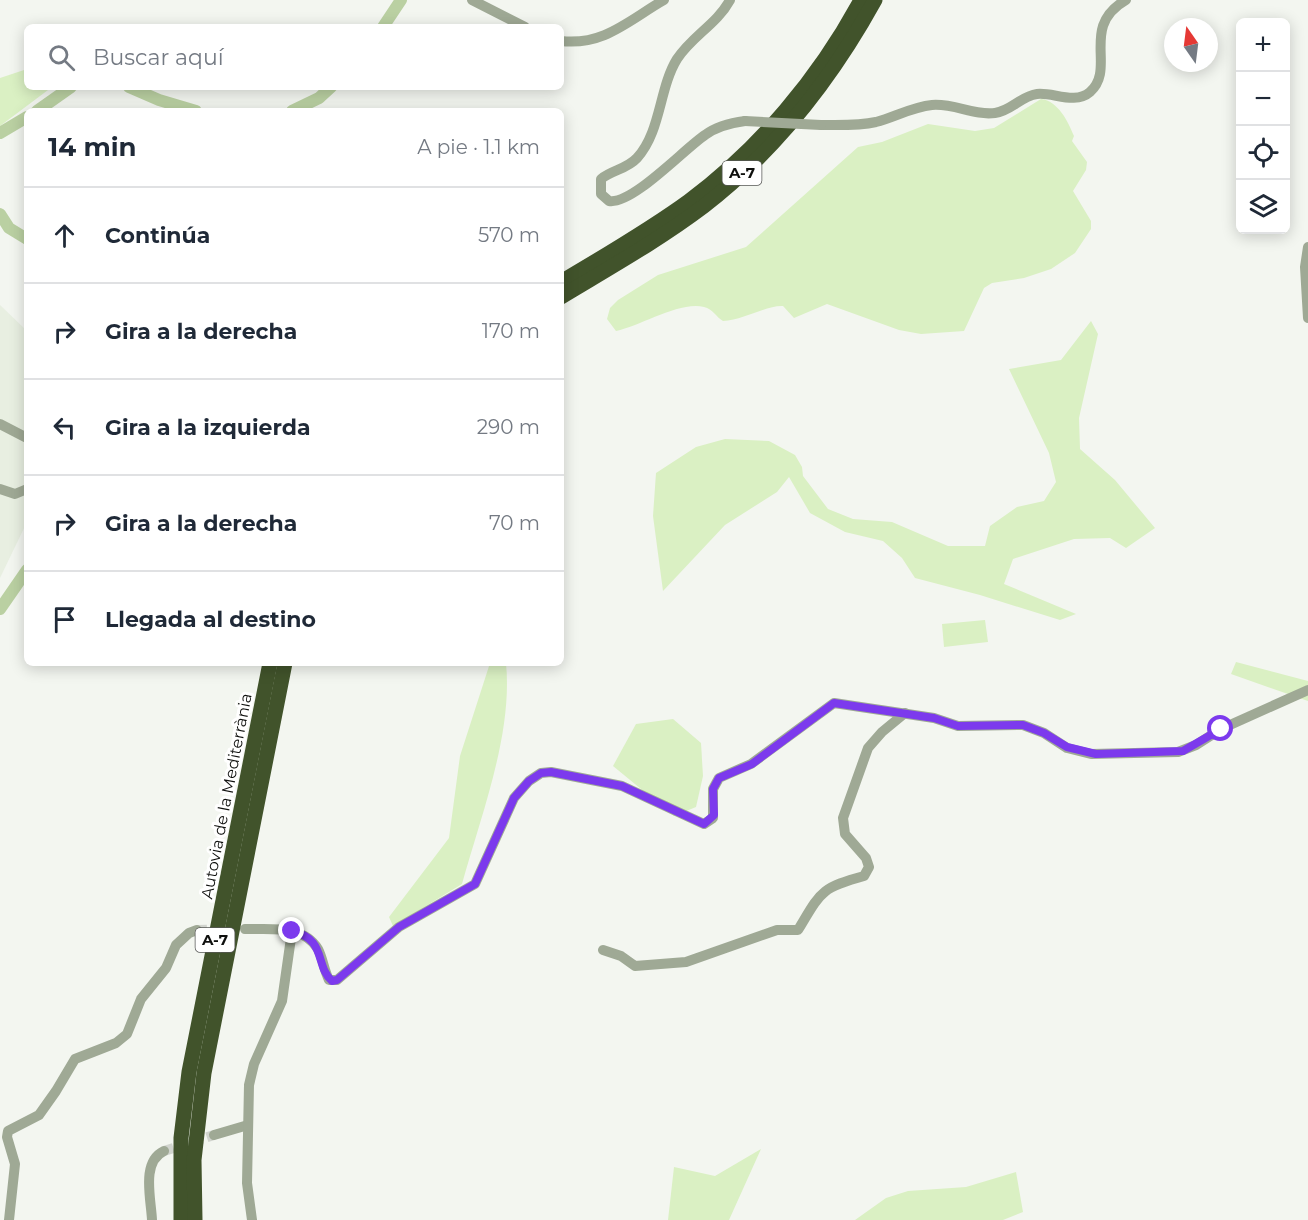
<!DOCTYPE html>
<html lang="es">
<head>
<meta charset="utf-8">
<style>
  body { margin:0; font-family:Montserrat,sans-serif; background:#f6f6f7; color:#1f2937 }
  .controls { position:absolute; right:18px; top:18px; display:grid; overflow:hidden; border-radius:9px; box-shadow:0 3px 15px #0003 }
  .controls button { width:54px; height:54px; display:grid; place-items:center; padding:0; border:0; border-bottom:2px solid #e0e1e3; background:#fff; color:#1f2937; font:30px sans-serif }
  .compass { position:absolute; left:1164px; top:18px; width:54px; height:54px; border-radius:50%; background:#fff; box-shadow:0 3px 15px #0003; rotate:346deg }
  .stop { position:absolute; width:18px; height:18px; margin:-14px; border:4px solid #7c3aed; border-radius:50%; background:#fff }
  .stop.end { background:#7c3aed; border-color:#fff; box-shadow:0 2px 6px #0008 }
  .list { margin:0; padding:0; list-style:none }
  h2 { display:flex; justify-content:space-between; align-items:center; height:78px; margin:0; padding:0 24px; font-size:26px }
  h2 small { font-size:20px; font-weight:400; color:#747a83 }
  .list li { display:grid; grid-template-columns:39px 1fr auto; gap:18px; align-items:center; box-sizing:border-box; height:96px; padding:0 24px; border-top:2px solid #e0e1e3 }
  .list b { display:block; font-size:22px; white-space:nowrap }
  .list em { font-size:20px; font-style:normal; color:#747a83 }
  .icon { flex:none; width:33px; height:33px; fill:none; stroke:currentColor; stroke-width:2; stroke-linecap:round; stroke-linejoin:round }
  .map { position:relative; flex:none; width:1308px; height:1220px; overflow:hidden }
  .search { position:absolute; background:#fff; box-shadow:0 3px 15px #0003; left:24px; top:24px; width:540px; height:66px; display:flex; align-items:center; gap:15px; box-sizing:border-box; padding:0 21px; border-radius:9px; color:#747a83; font-size:22px }
  .panel { position:absolute; background:#fff; box-shadow:0 3px 15px #0003; left:24px; top:108px; width:540px; height:558px; border-radius:9px }
  .map>svg:first-child { display:block }
  .built { fill:#e8efe1 }
  .green { fill:#daf0c3 }
  .lines { fill:none; stroke-linecap:round; stroke-linejoin:round }
  .river { stroke:#bad0a2; stroke-width:12 }
  .minor-tunnel { stroke:#d1d4ce; stroke-width:10; stroke-dasharray:10 5; stroke-linecap:butt }
  .minor { stroke:#9fa995; stroke-width:10 }
  .highway { stroke:#41532b; stroke-width:15 }
  .minor-bridge { stroke:#9fa995; stroke-width:10 }
  .route { stroke:#7c3aed; stroke-width:8 }
  .labels { text-anchor:middle; stroke-width:6; stroke-linejoin:round; paint-order:stroke }
  .shield { fill:#fff; stroke:#575856; stroke-width:1.5 }
  .shield-label { font-size:15px; font-weight:bold; fill:#0f100e }
  .street-label { font-size:16px; fill:#0f100e; stroke:#fff }
</style>
</head>
<body>
<div class="map">
<svg width="1308" height="1220" viewBox="0 0 1308 1220">
  <rect width="100%" height="100%" fill="#f3f6f0"/>
  <path class="built" d="M0,305L27,331V522L0,578Z"/>
  <g class="green">
    <path d="M27,69V87H52L0,126V78Z"/>
    <path d="M1041,99C1058,101 1068,121 1074,136L1072,141L1087,162L1086,170L1073,191L1091,221V229L1075,253L1051,269L1024,278L992,283L984,288L964,331L921,334L899,330L827,304L794,318L783,306C767,305 744,320 723,321C716,317 713,309 704,307C679,301 641,326 616,331L607,319L610,308L618,300L658,275L746,247L858,147L882,142L928,124L975,131L994,128Z"/>
    <path d="M1091,321L1098,334L1079,418L1080,449L1115,480L1155,528L1126,548L1110,538L1074,539L1013,559L1004,584L1076,614L1060,620L980,595L915,578L902,558L883,541L845,532L810,513L789,477L777,492L725,525L663,591L653,516L656,473L696,447L725,439L769,441L795,455L802,467L803,476L828,509L853,519L892,522L948,546H985L990,526L1017,507L1044,501L1056,482L1049,453L1009,369L1061,360Z"/>
    <path d="M985,620L988,642L944,647L942,624Z"/>
    <path d="M1236,662L1308,681V701L1231,674Z"/>
    <path d="M490,663H506C513,734 481,815 462,884L393,926L389,917L449,838L460,756Z"/>
    <path d="M673,719L701,743L703,776L696,807L674,816L613,766L636,724Z"/>
    <path d="M761,1149L729,1220H668L674,1167L715,1176Z"/>
    <path d="M1016,1172L1023,1212L1003,1220H855L886,1198L908,1191L966,1187Z"/>
  </g>
  <g class="lines">
    <g class="river">
      <path d="M383,27L401,0"/>
      <path d="M129,87L159,100L196,111"/>
      <path d="M37,111L71,87"/>
      <path d="M292,111L319,98L331,87"/>
      <path d="M0,133L27,117"/>
      <path d="M0,214L9,228L27,239"/>
      <path d="M0,609L27,570"/>
    </g>
    <g class="minor-tunnel">
      <path d="M197,930L224,929"/>
      <path d="M164,1151L214,1135"/>
    </g>
    <g class="minor">
      <path d="M472,0L525,27"/>
      <path d="M730,0C717,24 692,36 677,59C659,88 661,132 637,158C627,169 612,170 601,179V194L609,201C632,205 684,149 705,135C717,126 730,123 745,121"/>
      <path d="M561,41C604,46 629,20 664,0"/>
      <path d="M821,125C839,125 858,126 876,122C895,117 912,107 932,105C954,103 974,116 995,113C1011,111 1021,96 1037,94C1053,92 1075,105 1090,92C1117,68 1079,27 1126,0"/>
      <path d="M1308,247L1305,267L1308,318"/>
      <path d="M0,424L27,438"/>
      <path d="M0,489L15,494L27,489"/>
      <path d="M245,929C270,930 303,924 318,949C323,959 324,970 329,980H337L399,927L475,884L514,798L529,781L541,773L551,772L622,786L704,824L713,818V789L719,778L751,764L834,703L934,718L958,726L1023,725L1044,733L1067,748L1091,754L1178,752L1196,745L1221,729L1308,690"/>
      <path d="M603,950L621,956L635,966L686,962L777,930H798C821,892 820,888 864,876L869,867L866,858L845,834L843,818L868,748L882,732L905,713"/>
      <path d="M214,1135L248,1125"/>
      <path d="M9,1220L15,1164L7,1137L8,1131L39,1115L56,1091L75,1059L116,1043L127,1034L141,999L166,968L176,945L189,933L197,930"/>
      <path d="M152,1220C151,1198 141,1162 164,1151"/>
      <path d="M252,1220L247,1183L249,1085L254,1064L282,1001L292,931"/>
    </g>
    <g class="highway">
      <path d="M561,282C604,256 648,231 689,201C760,148 819,78 861,0"/>
      <path d="M561,297C609,268 659,240 704,206C775,151 832,78 875,0"/>
      <path d="M181,1220V1138L189,1072L270,663"/>
      <path d="M195,1220L194,1160L204,1073L285,663"/>
    </g>
    <path class="minor-bridge" d="M745,121L821,125"/>
  </g>
  <g class="lines">
    <path class="route" d="M292,931C327,939 315,967 332,981L337,980L399,927L475,884L514,798L529,781L541,773L551,772L622,786L704,824L714,815L713,789L719,778L752,764L834,703L934,718L958,726L1023,725L1044,733L1067,747L1096,754L1183,751L1221,729"/>
  </g>
  <g class="labels">
    <g class="shield">
      <rect x="722.5" y="161" width="39" height="24" rx="4.5"/>
      <rect x="195.5" y="928" width="39" height="24" rx="4.5"/>
    </g>
    <g class="shield-label">
      <text x="742" y="178">A-7</text>
      <text x="215" y="945">A-7</text>
    </g>
    <g class="street-label">
      <text transform="translate(226 796) rotate(-79)" y="6">Autovia de la Mediterrània</text>
    </g>
  </g>
</svg>
<div class="controls">
<button>+</button>
<button>−</button>
<button><svg class="icon" aria-label="locate" viewBox="0 0 24 24"><circle cx="12" cy="12" r="6"/><path d="M12 2v4M12 18v4M2 12h4M18 12h4"/></svg></button>
<button><svg class="icon" aria-label="layers" viewBox="0 0 24 24"><path d="M12 4l9 5-9 5-9-5zM3 14l9 5 9-5"/></svg></button>
</div>
<svg class="compass" viewBox="-18 -18 36 36"><path d="M0-13l5 13h-10z" fill="#e53935"/><path d="M0 13l5-13h-10z" fill="#747a83"/></svg>
<div class="stop" style="left:1221px;top:729px"></div>
<div class="stop end" style="left:292px;top:931px"></div>
<div class="search"><svg class="icon" aria-label="search" viewBox="0 0 24 24"><circle cx="10" cy="10" r="6"/><path d="M15 15l6 6"/></svg>Buscar aquí</div>
<section class="panel">
<h2>14 min<small>A pie · 1.1 km</small></h2>
<ul class="list">
<li><svg class="icon" aria-label="ahead" viewBox="0 0 24 24"><path d="M12 20V5M6 11l6-6 6 6"/></svg><div><b>Continúa</b></div><em>570 m</em></li>
<li><svg class="icon" aria-label="right" viewBox="0 0 24 24"><path d="M7 20v-9h11M14 6l5 5-5 5"/></svg><div><b>Gira a la derecha</b></div><em>170 m</em></li>
<li><svg class="icon" aria-label="left" viewBox="0 0 24 24"><path d="M17 20v-9H6M10 6l-5 5 5 5"/></svg><div><b>Gira a la izquierda</b></div><em>290 m</em></li>
<li><svg class="icon" aria-label="right" viewBox="0 0 24 24"><path d="M7 20v-9h11M14 6l5 5-5 5"/></svg><div><b>Gira a la derecha</b></div><em>70 m</em></li>
<li><svg class="icon" aria-label="arrive" viewBox="0 0 24 24"><path d="M6 21V4h12l-3 4 3 4H6"/></svg><div><b>Llegada al destino</b></div></li>
</ul>
</section>
</div>
</body>
</html>
